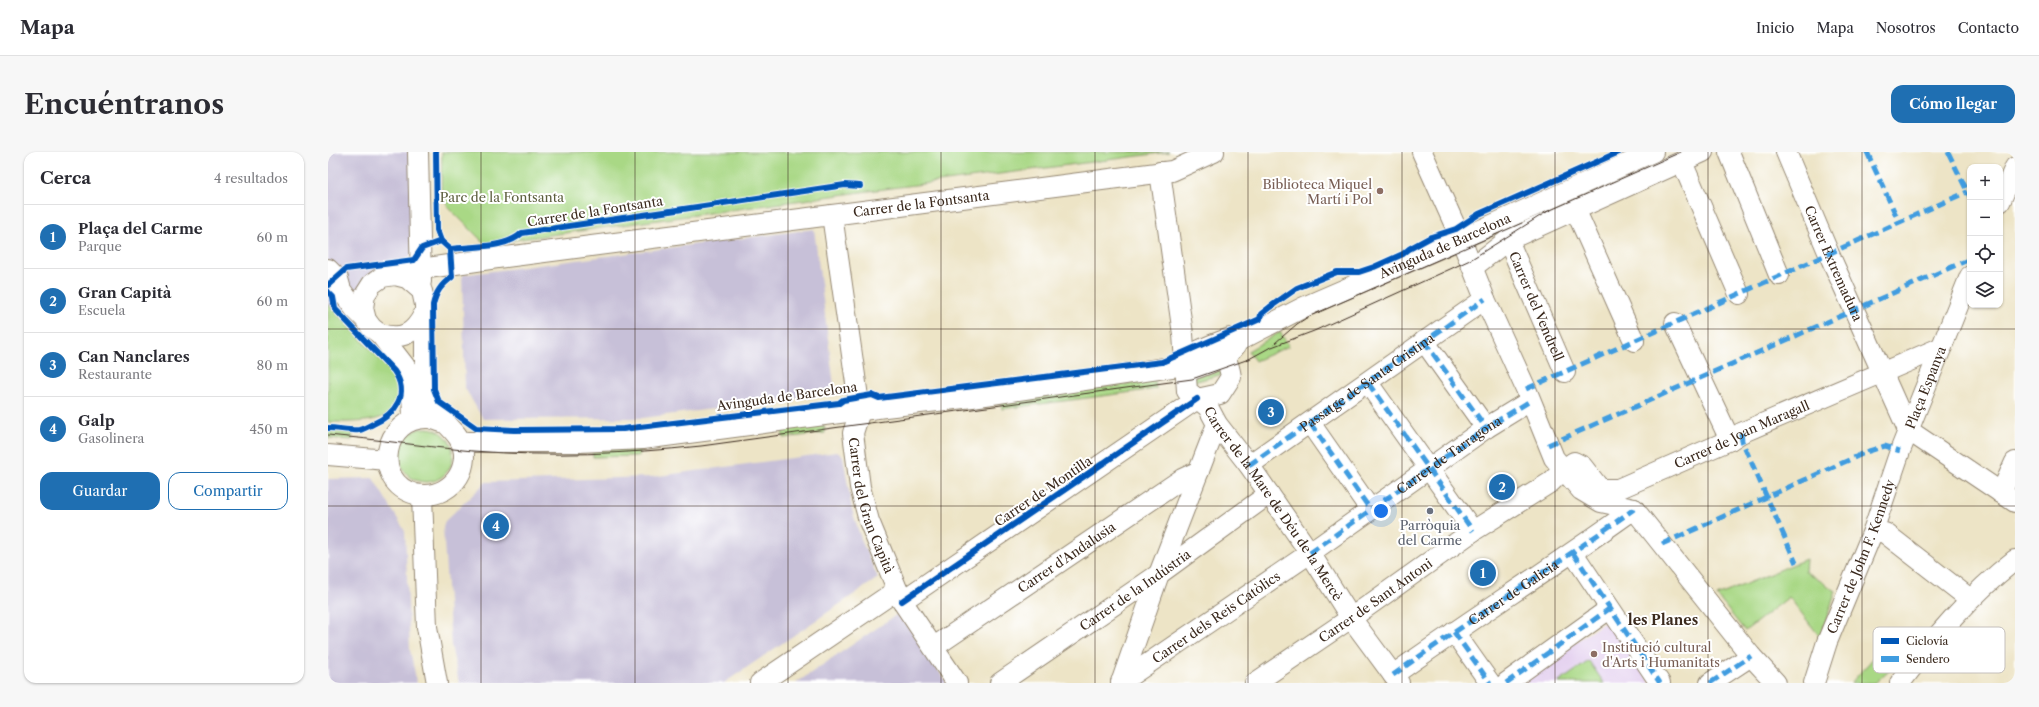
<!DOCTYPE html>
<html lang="es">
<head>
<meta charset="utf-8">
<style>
  body { margin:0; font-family:"Libre Caslon Text",serif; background:#f7f7f7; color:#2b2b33 }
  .controls { position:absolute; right:12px; top:12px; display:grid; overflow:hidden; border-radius:8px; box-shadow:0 1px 3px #0004 }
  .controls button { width:36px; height:36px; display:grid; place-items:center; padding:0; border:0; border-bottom:1px solid #e1e1e2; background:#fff; color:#2b2b33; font:20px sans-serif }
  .you { position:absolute; left:1053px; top:359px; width:14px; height:14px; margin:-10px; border:3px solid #fff; border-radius:50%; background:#1a73e8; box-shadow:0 0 0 6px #1a73e833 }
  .badge { display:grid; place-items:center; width:26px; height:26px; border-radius:50%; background:#1f6fb2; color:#fff; font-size:13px; font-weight:700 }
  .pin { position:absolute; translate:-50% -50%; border:2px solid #fff; box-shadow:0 1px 4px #0006 }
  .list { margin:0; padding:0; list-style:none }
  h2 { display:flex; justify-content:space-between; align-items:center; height:52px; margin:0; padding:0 16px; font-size:17px }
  h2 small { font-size:13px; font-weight:400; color:#7c7c81 }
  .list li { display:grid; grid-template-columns:26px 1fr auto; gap:12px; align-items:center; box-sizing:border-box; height:64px; padding:0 16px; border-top:1px solid #e1e1e2 }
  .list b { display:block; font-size:15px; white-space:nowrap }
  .list p { margin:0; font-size:13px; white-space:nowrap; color:#7c7c81 }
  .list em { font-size:13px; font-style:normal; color:#7c7c81 }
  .actions { display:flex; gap:8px; padding:12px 16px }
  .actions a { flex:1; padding:9px 0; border:1px solid #1f6fb2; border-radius:12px; text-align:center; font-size:14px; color:#1f6fb2 }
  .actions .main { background:#1f6fb2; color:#fff }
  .icon { flex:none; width:22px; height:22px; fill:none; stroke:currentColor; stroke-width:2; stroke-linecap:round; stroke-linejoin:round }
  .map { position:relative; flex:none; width:1687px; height:531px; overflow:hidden; border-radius:12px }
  header { display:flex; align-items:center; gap:24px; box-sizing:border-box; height:56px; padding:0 20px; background:#fff; border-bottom:1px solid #e1e1e2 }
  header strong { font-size:19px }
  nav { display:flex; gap:22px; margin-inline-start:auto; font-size:14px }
  .intro { display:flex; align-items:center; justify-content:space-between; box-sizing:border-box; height:96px; padding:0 24px }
  h1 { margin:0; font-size:28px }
  .button { padding:10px 18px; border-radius:12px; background:#1f6fb2; color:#fff; font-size:14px; font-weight:700 }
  main { display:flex; gap:24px; padding:0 24px }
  aside { flex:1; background:#fff; border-radius:12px; box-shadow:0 1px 3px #0004 }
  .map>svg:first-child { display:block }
  .built { fill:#e5d3f0 }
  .industrial { fill:#c7c0d8 }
  .green { fill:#a9d885; stroke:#728152 }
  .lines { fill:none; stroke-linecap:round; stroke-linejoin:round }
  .minor-casing { stroke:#948772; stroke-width:22 }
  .minor { stroke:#fff; stroke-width:20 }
  .tram { stroke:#3b2a1e; stroke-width:1 }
  .quiet { stroke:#3f9ce0; stroke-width:5; stroke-dasharray:10 5; stroke-linecap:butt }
  .cycleway-casing { stroke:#fff; stroke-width:8 }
  .cycleway { stroke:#0057b8; stroke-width:6 }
  .grid { fill:none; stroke:#3b2a1e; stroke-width:1; stroke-opacity:0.55 }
  .education-dot { fill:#8d6e63; stroke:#fff; stroke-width:1.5 }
  .worship-dot { fill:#6b7280; stroke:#fff; stroke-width:1.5 }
  .labels { text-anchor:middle; stroke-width:4; stroke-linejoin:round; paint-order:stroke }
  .education-label { font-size:13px; fill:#785e54; stroke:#fff; text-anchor:end }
  .park-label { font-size:13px; fill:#5c5e3d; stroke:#fff }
  .street-label { font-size:13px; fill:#3b2a1e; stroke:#fff }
  .worship-label { font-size:13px; fill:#5b616d; stroke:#fff }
  .neighbourhood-label { font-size:14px; font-weight:bold; fill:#3b2a1e; stroke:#fff }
  .key { fill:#fff; stroke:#c4bfbc; stroke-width:1 }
  .key-label { font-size:11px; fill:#3b2a1e }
</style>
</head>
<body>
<header>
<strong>Mapa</strong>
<nav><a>Inicio</a><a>Mapa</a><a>Nosotros</a><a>Contacto</a></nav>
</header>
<div class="intro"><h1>Encuéntranos</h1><a class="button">Cómo llegar</a></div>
<main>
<aside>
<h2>Cerca<small>4 resultados</small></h2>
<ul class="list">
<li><span class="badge">1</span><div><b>Plaça del Carme</b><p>Parque</p></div><em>60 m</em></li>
<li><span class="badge">2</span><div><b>Gran Capità</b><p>Escuela</p></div><em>60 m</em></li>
<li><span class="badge">3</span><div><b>Can Nanclares</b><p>Restaurante</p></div><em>80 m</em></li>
<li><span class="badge">4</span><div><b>Galp</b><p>Gasolinera</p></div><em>450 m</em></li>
</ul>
<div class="actions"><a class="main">Guardar</a><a>Compartir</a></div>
</aside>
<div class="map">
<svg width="1687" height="531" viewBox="0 0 1687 531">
  <rect width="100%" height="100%" fill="#fff"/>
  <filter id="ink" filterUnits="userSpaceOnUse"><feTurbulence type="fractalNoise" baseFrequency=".025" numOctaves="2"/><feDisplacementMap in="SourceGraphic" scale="8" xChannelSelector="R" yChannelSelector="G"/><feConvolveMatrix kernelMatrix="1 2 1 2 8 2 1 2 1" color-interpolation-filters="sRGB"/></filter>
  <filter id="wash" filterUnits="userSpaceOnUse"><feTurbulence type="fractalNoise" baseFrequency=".012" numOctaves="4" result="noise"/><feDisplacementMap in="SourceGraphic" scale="16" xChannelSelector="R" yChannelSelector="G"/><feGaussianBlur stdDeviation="0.9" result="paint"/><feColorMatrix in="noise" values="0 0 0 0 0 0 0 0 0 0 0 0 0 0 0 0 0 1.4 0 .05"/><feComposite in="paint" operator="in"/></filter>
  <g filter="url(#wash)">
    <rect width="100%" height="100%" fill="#ede4c6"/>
    <path class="built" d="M1280,468L1323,531H1187Z"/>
    <g class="industrial">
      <path d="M0,0H99L100,86L18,170L0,151Z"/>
      <path d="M486,77L507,241L315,266L155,267L137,236L134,123Z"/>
      <path d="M509,300L515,304L524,358L534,390L550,426L396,531H131L123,493L115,375L117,369L158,330L323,325Z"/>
      <path d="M45,326L77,379L82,498L89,531H0V327Z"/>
      <path d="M571,461L619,531H468Z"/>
    </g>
    <g class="green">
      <path d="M114,0H841L533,40L157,92L120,55L113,37Z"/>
      <path d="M0,152L67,223C87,274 31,270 0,270Z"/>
      <path d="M952,180L961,194L927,209L920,199Z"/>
      <path d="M893,214L895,222L865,230L863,222Z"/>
      <path d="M827,228L828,237L674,257L673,249Z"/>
      <path d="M496,273L497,281L455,286L454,274Z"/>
      <circle cx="98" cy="303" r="27"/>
      <path d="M0,279L25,281L24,288L0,286Z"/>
      <path d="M311,296V304L265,305L264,297Z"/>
      <path d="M1478,407L1477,419L1508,439L1492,485L1461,445L1417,479L1389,444Z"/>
      <path d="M1550,501L1564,515L1547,531H1523Z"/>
      <path d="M1261,509L1276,531H1231V530Z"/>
    </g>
  </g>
  <g filter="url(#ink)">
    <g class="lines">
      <defs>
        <g id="minor">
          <path d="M90,0L93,130"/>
          <path d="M1094,0L1133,87L1157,147L1198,237L1226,306L1253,338L1273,350L1306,357"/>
          <path d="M1401,0L1451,123"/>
          <path id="s1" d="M1458,0L1501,102L1580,278"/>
          <path d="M1354,10L1411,142"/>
          <path id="s2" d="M832,20L855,182L859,239L880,255L889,272L921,313L982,401L1023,466L1071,531"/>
          <path d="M1672,50L1687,15"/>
          <path d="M1248,59L1306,189"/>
          <path id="s3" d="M504,63L532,259L525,281L532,335L541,369L574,449L629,531"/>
          <path id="s4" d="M1180,88L1237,220"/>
          <path d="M1145,115L1180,88L1375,0"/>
          <path d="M0,117L10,127L13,138L27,157L38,168"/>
          <path id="s5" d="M67,123L93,117L162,107L844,19L886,0"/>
          <path d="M1347,171L1402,288"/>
          <path d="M52,182C74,188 85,183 96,162"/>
          <path d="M1096,189L1158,276"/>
          <path id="s6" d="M858,220C874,214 904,206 910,189L976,155L1133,87L1325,0"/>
          <path d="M1040,231L1145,379"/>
          <path d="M85,268L84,233L82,222L76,213L52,182L44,176L38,168L35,156L37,143L44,132L54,125L67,123L79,126L94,139L97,153V237C98,267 138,275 136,306C135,320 128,331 116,338C107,343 97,344 87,342C43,330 55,264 100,266C104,266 110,269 114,270"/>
          <path d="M982,271L1042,357"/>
          <path d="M1580,278L1687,350"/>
          <path d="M133,290H250L315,287L557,255L644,245L850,214C863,199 884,193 902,186L910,189"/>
          <path d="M0,303L59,308"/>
          <path id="s7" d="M921,313L1157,147"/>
          <path d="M1673,341L1687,310"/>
          <path d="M94,344L99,475L109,531"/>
          <path d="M1306,357L1423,504L1448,531"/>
          <path d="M1545,379L1557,381L1642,447"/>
          <path d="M1245,401L1332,531"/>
          <path d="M574,449L869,247L892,242L903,225C901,212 898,202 884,197"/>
          <path d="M1126,480L1162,531"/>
          <path id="s8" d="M606,495L854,327L871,319"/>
          <path d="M1065,523C1145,466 1227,414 1306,357"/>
          <path id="s9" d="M793,530L982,401L1158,276L1202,249"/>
          <path d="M432,531L569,438"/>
          <path id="s10" d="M672,531L831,422L941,342"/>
          <path d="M793,531L831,422L889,272"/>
          <path id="s11" d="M927,531L1023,466L1145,379L1223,330L1236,317L1246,310L1254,314L1272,337H1290L1402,288L1413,281L1614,195"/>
          <path d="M1178,531L1281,457"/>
          <path d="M1382,531L1423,504"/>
          <path id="s12" d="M1486,531L1499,490L1545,379L1572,299L1642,124"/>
          <path d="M1572,531C1606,486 1643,442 1687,408"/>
        </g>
      </defs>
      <use href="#minor" class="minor-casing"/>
      <use href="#minor" class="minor"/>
      <g class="tram">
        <path d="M1216,61L1353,0"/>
        <path d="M947,191L969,172L980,165L1194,71"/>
        <path d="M0,283C49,287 97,295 145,299C221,305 298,302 373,294L864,227L921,207L941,196L986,179L1142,108L1220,59"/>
      </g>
      <g class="quiet">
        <path d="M1539,0L1572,72"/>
        <path d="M1620,0L1642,45"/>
        <path d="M1096,189L1158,276"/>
        <path d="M1040,231L1145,379"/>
        <path d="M1198,237L1639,40"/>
        <path d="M982,271L1042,357"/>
        <path d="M1413,281L1414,289L1468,411"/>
        <path d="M1220,293L1642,107"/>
        <path d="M921,313L1157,147"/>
        <path d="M1334,392L1541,299L1557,294L1572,299"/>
        <path d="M982,401L1158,276L1202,249"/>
        <path d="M1245,401L1332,531"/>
        <path d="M1126,480L1162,531"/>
        <path id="s13" d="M1065,523C1145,466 1227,414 1306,357"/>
        <path d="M1178,531L1281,457"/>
        <path d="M1382,531L1423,504"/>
      </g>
      <defs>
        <g id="cycleway">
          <path d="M108,0L109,78L113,89"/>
          <path d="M122,97L124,125C113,133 108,140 105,153L106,237L111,250L148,276L186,278L295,277L511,251L515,248L544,243L551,246L834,210L932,167L933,162L942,155L969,136L1009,120H1031L1046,115L1075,102L1081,97L1103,85L1128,77L1151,62L1291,0"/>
          <path d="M0,133L18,117L86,108L94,96L113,89L122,97C144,94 177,97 194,81L517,33L532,34"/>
          <path d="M0,140L5,145L7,157L66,219C82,242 68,262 45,272C41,274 36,277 31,278C22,279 10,276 0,276"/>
          <path d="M574,449L869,247"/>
        </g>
      </defs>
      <use href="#cycleway" class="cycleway-casing"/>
      <use href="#cycleway" class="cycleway"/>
    </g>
  </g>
  <path class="grid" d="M153,0V531M307,0V531M460,0V531M613,0V531M767,0V531M920,0V531M1074,0V531M1227,0V531M1380,0V531M1534,0V531M0,177H1687M0,354H1687"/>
  <g class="education-dot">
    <circle cx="1052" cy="39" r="4"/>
    <circle cx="1266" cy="502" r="4"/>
  </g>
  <circle class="worship-dot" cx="1102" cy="359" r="4"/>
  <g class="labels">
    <g class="education-label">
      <text x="1044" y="37">Biblioteca Miquel<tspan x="1044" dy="15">Martí i Pol</tspan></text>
      <text x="1274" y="500" text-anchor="start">Institució cultural<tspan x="1274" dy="15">d'Arts i Humanitats</tspan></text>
    </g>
    <g class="park-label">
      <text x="174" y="50">Parc de la Fontsanta</text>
    </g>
    <g class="street-label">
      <text dy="5" stroke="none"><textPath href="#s5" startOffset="531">Carrer de la Fontsanta</textPath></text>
      <text transform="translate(267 59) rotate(-9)" y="5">Carrer de la Fontsanta</text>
      <text dy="5" stroke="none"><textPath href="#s6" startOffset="290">Avinguda de Barcelona</textPath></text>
      <text dy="5" stroke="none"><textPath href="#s1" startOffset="121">Carrer Extremadura</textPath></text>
      <text dy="5" stroke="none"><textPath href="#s4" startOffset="72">Carrer del Vendrell</textPath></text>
      <text dy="5" stroke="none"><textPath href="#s7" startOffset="144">Passatge de Santa Cristina</textPath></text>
      <text dy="5" stroke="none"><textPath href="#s12" startOffset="316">Plaça Espanya</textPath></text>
      <text transform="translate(459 244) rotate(-8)" y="5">Avinguda de Barcelona</text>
      <text dy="5" stroke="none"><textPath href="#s11" startOffset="580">Carrer de Joan Maragall</textPath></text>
      <text dy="5" stroke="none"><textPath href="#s9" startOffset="399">Carrer de Tarragona</textPath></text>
      <text transform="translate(715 339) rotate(-34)" y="5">Carrer de Montilla</text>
      <text dy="5" stroke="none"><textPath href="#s2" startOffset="364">Carrer de la Mare de Déu de la Mercè</textPath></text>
      <text dy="5" stroke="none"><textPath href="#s3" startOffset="296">Carrer del Gran Capità</textPath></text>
      <text dy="5" stroke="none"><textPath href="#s12" startOffset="135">Carrer de John F. Kennedy</textPath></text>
      <text dy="5" stroke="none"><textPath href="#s8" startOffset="160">Carrer d'Andalusia</textPath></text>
      <text dy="5" stroke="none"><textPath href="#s10" startOffset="164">Carrer de la Indústria</textPath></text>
      <text dy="5" stroke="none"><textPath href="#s13" startOffset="146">Carrer de Galicia</textPath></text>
      <text dy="5" stroke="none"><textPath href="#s11" startOffset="146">Carrer de Sant Antoni</textPath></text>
      <text dy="5" stroke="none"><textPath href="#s9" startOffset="115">Carrer dels Reis Catòlics</textPath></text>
    </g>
    <g class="worship-label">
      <text x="1102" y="378">Parròquia<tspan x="1102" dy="15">del Carme</tspan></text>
    </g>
    <g class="neighbourhood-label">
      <text x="1335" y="473">les Planes</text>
    </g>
  </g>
  <rect x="1545" y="475" width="132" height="46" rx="6" class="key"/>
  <rect x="1553" y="486" width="18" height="6" fill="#0057b8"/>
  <rect x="1553" y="504" width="18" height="6" fill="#3f9ce0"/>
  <g class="key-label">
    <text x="1578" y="493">Ciclovía</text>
    <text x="1578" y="511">Sendero</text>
  </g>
</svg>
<div class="controls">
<button>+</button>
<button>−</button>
<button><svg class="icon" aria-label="locate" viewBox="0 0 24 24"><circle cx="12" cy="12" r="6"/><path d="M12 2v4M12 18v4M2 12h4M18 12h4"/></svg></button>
<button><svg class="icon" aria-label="layers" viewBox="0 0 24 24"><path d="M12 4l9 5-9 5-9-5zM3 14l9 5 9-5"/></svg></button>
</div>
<div class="you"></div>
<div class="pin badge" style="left:1155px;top:421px">1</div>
<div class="pin badge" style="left:1174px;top:335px">2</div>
<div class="pin badge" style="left:943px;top:260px">3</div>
<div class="pin badge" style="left:168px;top:374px">4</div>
</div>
</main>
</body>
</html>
